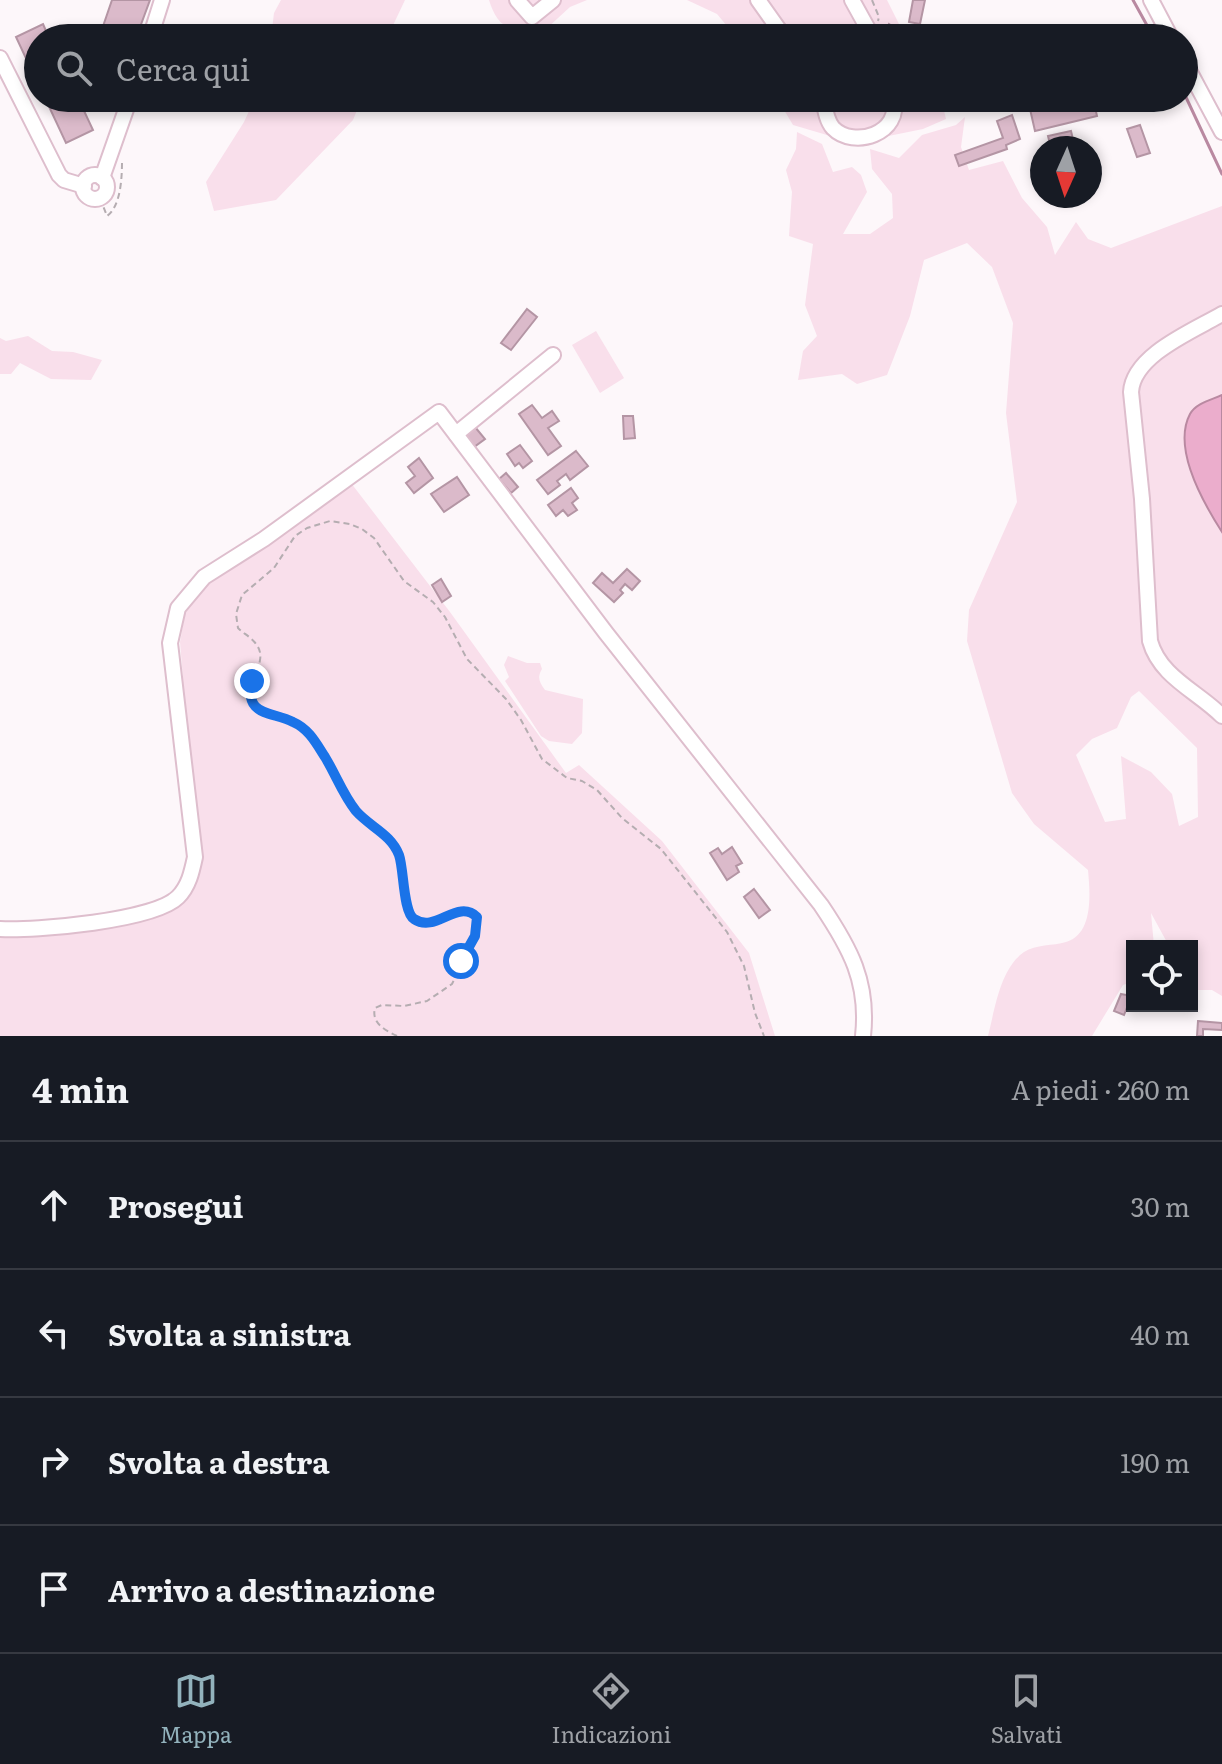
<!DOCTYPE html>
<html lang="it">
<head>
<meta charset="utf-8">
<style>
  body { margin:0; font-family:Literata,serif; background:#20242c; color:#f1f3f6 }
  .controls { position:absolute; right:24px; bottom:24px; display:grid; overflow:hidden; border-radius:0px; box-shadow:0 4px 12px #0003 }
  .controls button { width:72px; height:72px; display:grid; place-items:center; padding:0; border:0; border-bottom:2px solid #363941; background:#171b24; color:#f1f3f6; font:40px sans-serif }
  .compass { position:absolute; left:1030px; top:136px; width:72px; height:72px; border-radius:50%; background:#171b24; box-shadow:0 4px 12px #0003; rotate:183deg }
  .stop { position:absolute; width:24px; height:24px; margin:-18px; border:6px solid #1a73e8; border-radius:50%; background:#fff }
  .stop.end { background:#1a73e8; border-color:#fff; box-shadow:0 2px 8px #0008 }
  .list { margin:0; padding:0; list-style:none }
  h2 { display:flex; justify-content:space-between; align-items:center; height:104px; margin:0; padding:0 32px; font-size:34px }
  h2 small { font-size:26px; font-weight:400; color:#9ea1a6 }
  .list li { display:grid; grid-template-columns:52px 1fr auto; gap:24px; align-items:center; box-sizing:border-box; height:128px; padding:0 32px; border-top:2px solid #363941 }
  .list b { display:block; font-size:30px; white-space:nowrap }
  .list em { font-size:26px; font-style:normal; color:#9ea1a6 }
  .icon { flex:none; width:44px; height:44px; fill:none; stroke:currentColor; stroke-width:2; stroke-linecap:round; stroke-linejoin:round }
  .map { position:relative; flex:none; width:1222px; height:1036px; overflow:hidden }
  .search { position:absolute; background:#171b24; box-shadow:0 4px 12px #0003; left:24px; right:24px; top:24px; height:88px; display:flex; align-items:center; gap:20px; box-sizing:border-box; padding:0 28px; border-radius:44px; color:#9ea1a6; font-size:30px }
  .sheet { height:616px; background:#171b24 }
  nav { display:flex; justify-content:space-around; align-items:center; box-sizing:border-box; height:112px; border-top:2px solid #363941; background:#171b24; font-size:22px; color:#9ea1a6 }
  nav a { display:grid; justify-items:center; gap:4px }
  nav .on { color:#92b2bc }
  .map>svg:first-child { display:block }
  .green { fill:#f9dfeb; fill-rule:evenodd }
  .water { fill:#ebadcc; stroke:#b989a1; stroke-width:2 }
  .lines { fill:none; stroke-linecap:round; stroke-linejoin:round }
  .stream { stroke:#b989a1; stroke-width:3 }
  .building { fill:#dbbaca; stroke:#b495a4; stroke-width:2 }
  .minor-casing { stroke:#debecd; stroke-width:18 }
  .path { stroke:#b5adb1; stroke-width:2; stroke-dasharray:6 4; stroke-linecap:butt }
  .minor { stroke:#fff; stroke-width:14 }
  .route { stroke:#1a73e8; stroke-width:10 }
</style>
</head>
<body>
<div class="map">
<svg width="1222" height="1036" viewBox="0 0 1222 1036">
  <rect width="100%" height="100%" fill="#fdf7fa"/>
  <g class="green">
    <path d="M281,0H405L387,38H271L274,13Z"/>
    <path d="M489,0H587L570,7L545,30L537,26C510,35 497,26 489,0Z"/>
    <path d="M687,0H887L906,38H737L717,14Z"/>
    <path d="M255,98H362L353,120L276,200L214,211L206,182L244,122Z"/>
    <path d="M777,98H941L946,119L923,129L854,143L793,125Z"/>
    <path d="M965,117L961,147L969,170L1003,161L1022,198L1047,227L1055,255L1076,222L1088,239L1111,248L1222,206V996L1212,990H1192V946H1169L1151,913L1154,946H1132V982L1123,985L1092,1036H988C995,1009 1000,969 1024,952C1036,944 1053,946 1066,942C1094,934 1090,892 1088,870L1034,824L1012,793L967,641L969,610L1017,502L1006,413L1013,323L992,267L967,243L924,260L910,316L887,375L857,384L842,374L798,380L803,351L817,336L805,305L813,244L789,236L792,192L786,170L796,149L797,132L822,144L833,172L852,167L861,175L867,192L843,234H870L893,218L892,194L872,169L870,149L899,158L922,135L956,125ZM1139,691L1197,748L1198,817L1179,826L1172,794L1151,772L1121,756L1126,819L1105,822L1076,755L1092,739L1117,728L1131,697Z"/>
    <path d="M596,331L624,378L600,393L572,345Z"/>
    <path d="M28,336L52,351L73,352L102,360L91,380L51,379L20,363L11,374H0V338L6,341Z"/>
    <path d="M351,483L450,612L566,773L579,765L662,841L749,953L775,1036H0V936C29,941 145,924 171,911C187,902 196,882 198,865L178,687L183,679L180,642L185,614L207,582Z"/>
    <path d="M508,656L527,663H540L542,669C537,677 539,682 545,690L583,699L582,733L572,744L549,741L541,736L505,681L509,677L504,665Z"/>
  </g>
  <path class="water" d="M1222,395V532C1204,504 1172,448 1190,414C1196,403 1211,400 1222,395Z"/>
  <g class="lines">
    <g class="stream">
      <path d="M1133,0L1154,38"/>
      <path d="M1184,93L1222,174"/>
    </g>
  </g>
  <g class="building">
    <path d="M112,0H150L136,38H99Z"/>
    <path d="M913,0H925L920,24L909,22Z"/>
    <path d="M43,24L49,38H38V84L16,37Z"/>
    <path d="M889,24L894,27L892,33L895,34L893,38L882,36Z"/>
    <path d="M45,98H78L93,130L66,143Z"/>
    <path d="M1076,98H1093L1097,116L1035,131L1030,109Z"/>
    <path d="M1012,115L1020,139L1006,145L1007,149L959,166L955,155L1003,138L997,121Z"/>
    <path d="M1140,125L1150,153L1137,157L1127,129Z"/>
    <path d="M1071,131L1075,148H1051L1048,136Z"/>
    <path d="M527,309L537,317L511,350L501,343Z"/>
    <path d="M532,405L542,418L552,411L559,421L548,428L561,446L548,455L519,414Z"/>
    <path d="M623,416H633L635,438L624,439Z"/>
    <path d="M475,427L485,439L474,447L465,435Z"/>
    <path d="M520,445L532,461L523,468L519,463L515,466L507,454Z"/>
    <path d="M576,451L588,466L570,480L566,474L557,481L560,485L548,494L537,480Z"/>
    <path d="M419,458L433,478L414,493L406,483L415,476L408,467Z"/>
    <path d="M506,473L518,487L511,493L499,479Z"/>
    <path d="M457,477L469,495L444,512L431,494Z"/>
    <path d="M571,488L578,498L572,503L577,510L568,516L563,510L556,516L548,505Z"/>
    <path d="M627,569L640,581L632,590L625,584L620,590L623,593L614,602L593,583L602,573L613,583Z"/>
    <path d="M441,579L451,596L442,602L432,585Z"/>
    <path d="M732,847L742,863L736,866L739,872L727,880L710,853L718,848L722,854Z"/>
    <path d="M754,889L770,910L759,918L744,897Z"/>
    <path d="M1121,994L1132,996V1005H1128L1124,1015L1114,1011Z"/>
    <path d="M1198,1021L1222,1023V1030L1203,1029V1036H1197Z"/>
  </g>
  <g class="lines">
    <defs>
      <g id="minor">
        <path d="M517,0L532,17L553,0"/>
        <path d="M758,0L785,38"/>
        <path d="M852,0L873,38"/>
        <path d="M1151,0L1171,38"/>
        <path d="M150,38L162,0"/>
        <path d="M0,58L59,175L64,180L84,186"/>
        <path d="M1184,61L1222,132"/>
        <path d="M823,98C825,108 826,120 833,128C853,149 903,134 893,98"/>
        <circle cx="95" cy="187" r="12"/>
        <path d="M102,178L130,98"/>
        <path d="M1222,314C1193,331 1133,355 1131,392L1142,499L1150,641C1160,677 1197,691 1222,716"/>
        <path d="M456,434L553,355"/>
        <path d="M0,929C35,931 154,921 178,897C189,886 192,871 195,857L170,643L178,608L204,577L264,539L439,412L606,633L821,905C850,948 869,982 863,1036"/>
      </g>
    </defs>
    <use href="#minor" class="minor-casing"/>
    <g class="path">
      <path d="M872,0L879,17L878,21"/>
      <path d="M100,198L107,216C121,206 122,177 122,161"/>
      <path d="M397,1036C385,1030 371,1023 375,1008L382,1005L404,1006L427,1001L452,984L475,936L477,917C456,897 428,939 411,916C400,901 406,868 397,850C389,833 370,826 357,812C338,791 331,761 314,739C298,718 260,718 252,702C242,682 271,663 256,644C252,638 243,633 238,628L236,614L242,595L274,568L295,536L307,528L330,521L350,524L362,529L374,538L404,581L433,602L445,617L467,659L506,699L521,720L542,759L567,778L582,781L597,790L622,818L661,849L727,932L744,966L755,1013L764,1036"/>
    </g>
    <use href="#minor" class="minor"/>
  </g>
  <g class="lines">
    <path class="route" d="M252,681C244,716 270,711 293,722C309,729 316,743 325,757C336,775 343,795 356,811C370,827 391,834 399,855C404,869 403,912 414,919C436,934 457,898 477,917L475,936L461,961"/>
  </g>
</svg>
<div class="controls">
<button><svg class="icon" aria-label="locate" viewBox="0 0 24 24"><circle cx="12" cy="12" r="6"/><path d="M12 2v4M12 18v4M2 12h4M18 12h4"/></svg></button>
</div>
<svg class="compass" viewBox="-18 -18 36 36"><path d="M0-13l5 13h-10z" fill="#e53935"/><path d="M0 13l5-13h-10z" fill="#9ea1a6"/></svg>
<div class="stop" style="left:461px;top:961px"></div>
<div class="stop end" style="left:252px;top:681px"></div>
<div class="search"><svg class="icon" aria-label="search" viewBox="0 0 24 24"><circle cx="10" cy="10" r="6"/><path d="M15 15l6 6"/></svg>Cerca qui</div>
</div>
<section class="sheet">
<h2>4 min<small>A piedi · 260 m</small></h2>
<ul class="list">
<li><svg class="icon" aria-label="ahead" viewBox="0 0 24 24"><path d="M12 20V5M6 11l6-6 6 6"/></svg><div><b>Prosegui</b></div><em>30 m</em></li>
<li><svg class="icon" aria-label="left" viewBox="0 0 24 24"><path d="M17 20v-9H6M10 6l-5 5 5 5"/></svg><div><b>Svolta a sinistra</b></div><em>40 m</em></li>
<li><svg class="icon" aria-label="right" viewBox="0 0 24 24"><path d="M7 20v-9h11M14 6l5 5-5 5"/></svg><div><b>Svolta a destra</b></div><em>190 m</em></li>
<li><svg class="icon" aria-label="arrive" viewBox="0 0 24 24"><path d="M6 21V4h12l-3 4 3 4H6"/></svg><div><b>Arrivo a destinazione</b></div></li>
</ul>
</section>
<nav>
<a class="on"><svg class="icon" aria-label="map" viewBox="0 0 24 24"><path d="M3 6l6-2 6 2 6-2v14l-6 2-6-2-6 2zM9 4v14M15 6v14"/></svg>Mappa</a>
<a><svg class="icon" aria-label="directions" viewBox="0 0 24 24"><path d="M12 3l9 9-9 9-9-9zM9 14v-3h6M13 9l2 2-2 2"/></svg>Indicazioni</a>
<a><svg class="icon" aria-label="saved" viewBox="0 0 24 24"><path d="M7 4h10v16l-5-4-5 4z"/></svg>Salvati</a>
</nav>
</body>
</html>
